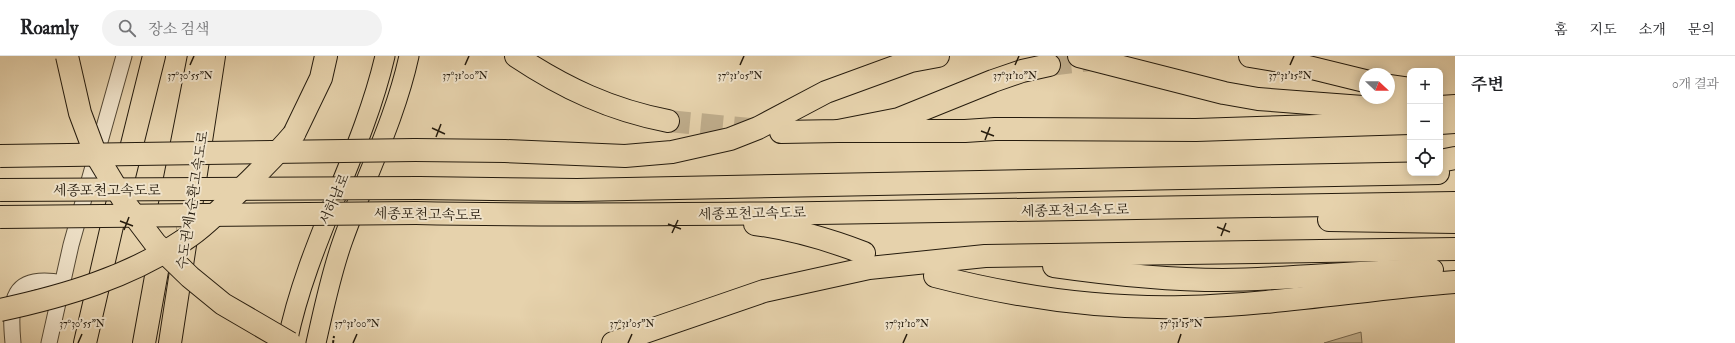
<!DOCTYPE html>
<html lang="ko">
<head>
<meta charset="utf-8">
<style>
  body { margin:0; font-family:"IM FELL Double Pica","Noto Serif KR",serif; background:#f2f2f2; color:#202124 }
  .controls { position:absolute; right:12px; top:12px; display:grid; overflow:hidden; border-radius:8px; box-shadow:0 2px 10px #0003 }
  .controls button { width:36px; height:36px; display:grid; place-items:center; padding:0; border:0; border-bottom:1px solid #e0e0e0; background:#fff; color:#202124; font:20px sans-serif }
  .compass { position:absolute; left:1359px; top:12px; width:36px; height:36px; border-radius:50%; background:#fff; box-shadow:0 2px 10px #0003; rotate:112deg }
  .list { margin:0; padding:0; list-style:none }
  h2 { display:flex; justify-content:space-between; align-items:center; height:52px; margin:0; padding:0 16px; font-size:17px }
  h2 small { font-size:13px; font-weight:400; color:#757577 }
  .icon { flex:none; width:22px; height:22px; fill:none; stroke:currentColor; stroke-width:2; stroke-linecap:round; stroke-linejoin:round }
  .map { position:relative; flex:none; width:1455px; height:287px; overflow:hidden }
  header { display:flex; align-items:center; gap:24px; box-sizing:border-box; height:56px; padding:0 20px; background:#fff; border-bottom:1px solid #e0e0e0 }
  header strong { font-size:19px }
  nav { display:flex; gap:22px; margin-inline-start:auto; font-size:14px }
  .search { width:280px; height:36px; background:#f2f2f2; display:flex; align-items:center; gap:10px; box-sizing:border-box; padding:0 14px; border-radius:22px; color:#757577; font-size:15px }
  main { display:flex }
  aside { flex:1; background:#fff }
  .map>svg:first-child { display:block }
  .green { fill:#c5b391; stroke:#75674f }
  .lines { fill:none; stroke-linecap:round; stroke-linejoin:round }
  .highway-tunnel { stroke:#bfad8c; stroke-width:22; stroke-dasharray:22 11; stroke-linecap:butt }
  .minor-casing { stroke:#554935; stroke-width:17 }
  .major-casing { stroke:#251b0d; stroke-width:21 }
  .highway-casing { stroke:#251b0d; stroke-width:24 }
  .path { stroke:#251b0d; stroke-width:2; stroke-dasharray:3 2; stroke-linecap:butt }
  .minor { stroke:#efe2c9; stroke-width:15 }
  .major { stroke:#e6d2ac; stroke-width:19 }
  .highway { stroke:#e6d2ac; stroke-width:22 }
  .highway-bridge-casing { stroke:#251b0d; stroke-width:24; stroke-linecap:butt }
  .highway-bridge { stroke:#e6d2ac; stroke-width:22 }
  .ticks { fill:none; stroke:#251b0d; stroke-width:1.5 }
  .labels { text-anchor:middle; stroke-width:4; stroke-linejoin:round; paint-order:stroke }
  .street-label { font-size:14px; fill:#251b0d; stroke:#efe2c9 }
  .ticks-label { font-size:10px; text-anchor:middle; fill:#251b0d; stroke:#efe2c9; stroke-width:4; stroke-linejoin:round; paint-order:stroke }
</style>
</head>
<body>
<header>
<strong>Roamly</strong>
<div class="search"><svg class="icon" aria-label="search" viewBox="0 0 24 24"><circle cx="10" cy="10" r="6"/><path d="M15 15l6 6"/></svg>장소 검색</div>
<nav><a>홈</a><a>지도</a><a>소개</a><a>문의</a></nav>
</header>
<main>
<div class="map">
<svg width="1455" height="287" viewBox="0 0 1455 287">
  <rect width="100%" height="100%" fill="#e6d2ac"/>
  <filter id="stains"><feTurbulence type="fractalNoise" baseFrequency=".005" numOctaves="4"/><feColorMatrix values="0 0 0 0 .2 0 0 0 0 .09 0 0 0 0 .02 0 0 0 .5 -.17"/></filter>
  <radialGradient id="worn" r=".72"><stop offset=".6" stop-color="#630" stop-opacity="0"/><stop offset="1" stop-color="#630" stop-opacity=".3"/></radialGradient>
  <path class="green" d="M1361,276L1362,287H1324Z"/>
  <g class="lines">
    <g class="highway-tunnel">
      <path d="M1049,9L1100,3"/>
      <path d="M668,65L760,74"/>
    </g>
    <defs>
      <g id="minor">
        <path d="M13,287C9,244 11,217 63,227"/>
        <path d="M49,287L71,189L124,0"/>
      </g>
      <g id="major">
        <path d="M287,287C307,187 362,99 385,0"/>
        <path d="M316,287C324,252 331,217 343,184C365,122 395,64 409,0"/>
      </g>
      <g id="highway">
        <path d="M516,0C564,32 611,54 668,65"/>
        <path d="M1079,0L1224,37L1258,43L1376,52L1410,51"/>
        <path d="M1250,0L1292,7L1365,25"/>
        <path d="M1389,30L1410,33"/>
        <path d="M1440,51L1455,50"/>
        <path d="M1440,67L1455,66"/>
        <path d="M838,75H965L995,73L1196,74L1410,67"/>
        <path d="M781,76L838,75L899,63L993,25L1022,15L1049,9"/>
        <path d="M294,78L321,22L326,0"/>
        <path d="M415,94L505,95L625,100L672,96L730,83L758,72L826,36L911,5L938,0"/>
        <path d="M1440,105L1455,102"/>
        <path d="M419,132L577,134L1438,117"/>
        <path d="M416,157C550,160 684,158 818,157C1031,155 1243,151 1455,147"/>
        <path d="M1329,164L1455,166"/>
        <path d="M755,168C794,173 827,183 864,197"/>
        <path d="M1054,210C1110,218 1166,224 1223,224C1293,223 1362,215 1432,214"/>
        <path d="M935,220C1016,241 1100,253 1184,251C1274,249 1365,233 1455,226"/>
        <path d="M85,287L115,157L154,0"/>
        <path d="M144,287L159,204L199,0"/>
        <path d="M170,287L214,0"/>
        <path d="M613,287L764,235L869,212L985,200L1455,193"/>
      </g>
    </defs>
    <use href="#minor" class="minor-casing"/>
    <use href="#major" class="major-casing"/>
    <use href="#highway" class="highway-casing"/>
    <path class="path" d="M333,287L334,280"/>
    <use href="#minor" class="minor"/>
    <use href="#major" class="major"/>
    <use href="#highway" class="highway"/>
    <defs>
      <g id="highway-bridge">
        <path d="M67,0L80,57L95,97L127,150L155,187L190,221L223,248L290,287"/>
        <path d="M0,100L415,94"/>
        <path d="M0,134L419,132"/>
        <path d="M0,161L416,157"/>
        <path d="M0,254C65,240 129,221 184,184C203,172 219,155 234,140C255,120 275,100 294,78"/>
      </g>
    </defs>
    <use href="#highway-bridge" class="highway-bridge-casing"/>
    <use href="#highway-bridge" class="highway-bridge"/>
  </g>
  <path class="ticks" d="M190,9L194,0M465,9L469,0M740,9L744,0M1015,9L1019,0M1290,9L1294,0M432,72L445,78M981,75L994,80M436,81L441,68M985,84L990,71M120,165L133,170M668,168L681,173M1217,171L1230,176M124,174L129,161M672,177L678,164M1221,180L1226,167M78,287L82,278M353,287L357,278M628,287L632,278M903,287L907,278M1178,287L1181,278"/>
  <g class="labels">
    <g class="street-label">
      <text x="107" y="139">세종포천고속도로</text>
      <text transform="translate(334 143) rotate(-67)" y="5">서하남로</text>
      <text transform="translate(192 144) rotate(-81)" y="5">수도권제1순환고속도로</text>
      <text transform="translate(1075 154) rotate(-1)" y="5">세종포천고속도로</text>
      <text transform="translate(752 157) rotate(-1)" y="5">세종포천고속도로</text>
      <text transform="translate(428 158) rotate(1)" y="5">세종포천고속도로</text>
    </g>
  </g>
  <g class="ticks-label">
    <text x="190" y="23">37°30'55"N</text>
    <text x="1015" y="23">37°31'10"N</text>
    <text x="465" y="23">37°31'00"N</text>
    <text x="740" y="23">37°31'05"N</text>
    <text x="1290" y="23">37°31'15"N</text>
    <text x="82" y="271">37°30'55"N</text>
    <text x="357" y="271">37°31'00"N</text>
    <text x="632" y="271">37°31'05"N</text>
    <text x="907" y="271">37°31'10"N</text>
    <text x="1181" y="271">37°31'15"N</text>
  </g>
  <rect width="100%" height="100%" filter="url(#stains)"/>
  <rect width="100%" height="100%" fill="url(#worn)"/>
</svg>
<div class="controls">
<button>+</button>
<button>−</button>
<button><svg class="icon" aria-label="locate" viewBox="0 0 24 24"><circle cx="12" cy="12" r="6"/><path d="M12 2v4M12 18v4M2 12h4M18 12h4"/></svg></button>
</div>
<svg class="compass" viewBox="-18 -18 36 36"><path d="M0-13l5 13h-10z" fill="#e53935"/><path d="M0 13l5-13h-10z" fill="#757577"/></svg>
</div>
<aside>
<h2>주변<small>0개 결과</small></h2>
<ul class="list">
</ul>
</aside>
</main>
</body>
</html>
